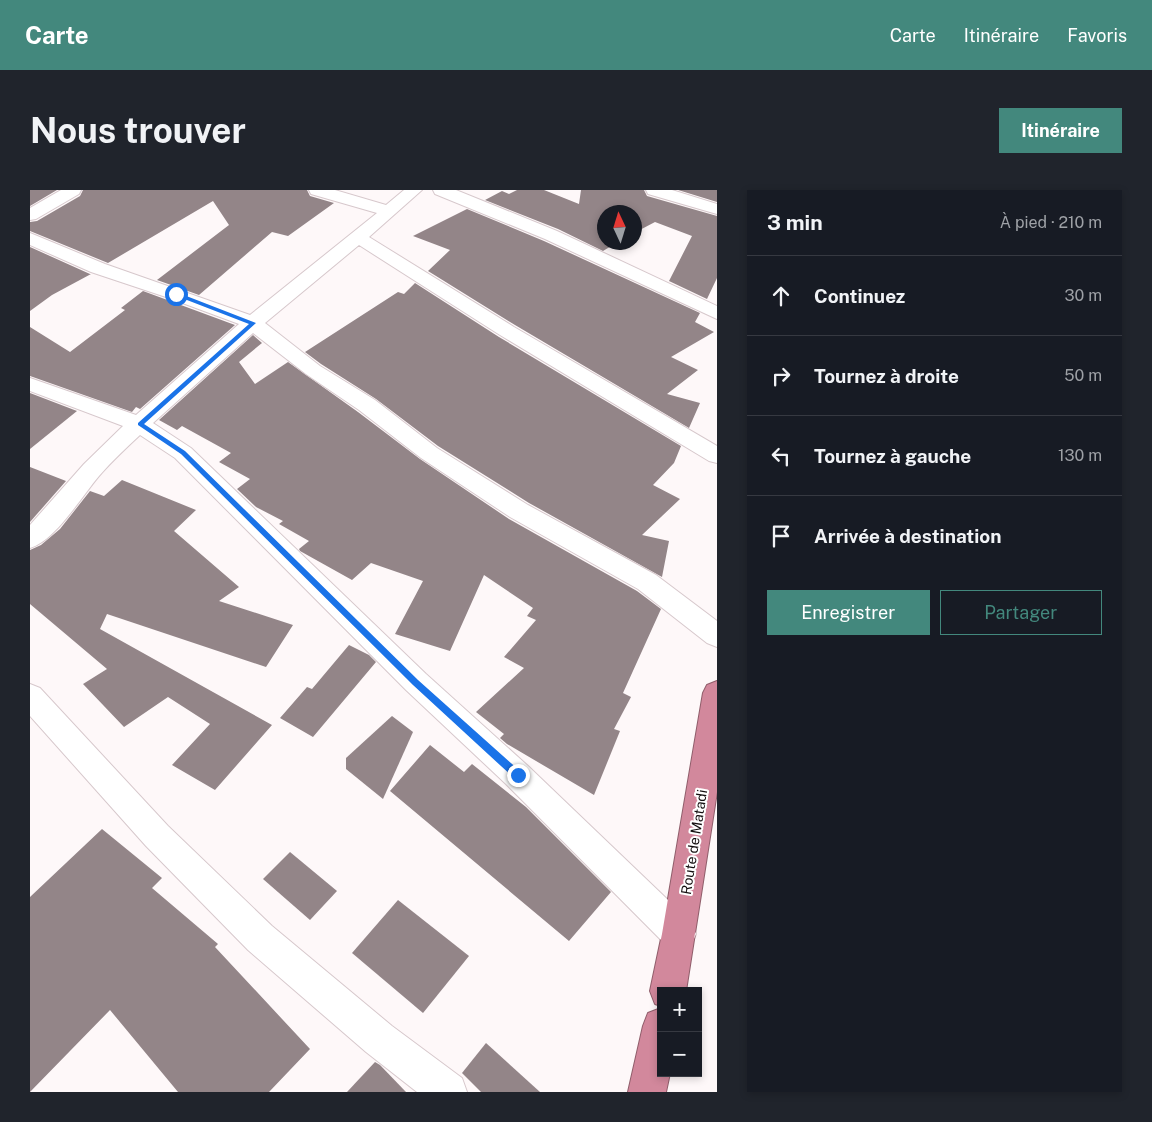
<!DOCTYPE html>
<html lang="fr">
<head>
<meta charset="utf-8">
<style>
  body { margin:0; font-family:"Public Sans",sans-serif; background:#20242c; color:#f1f3f6 }
  .controls { position:absolute; right:15px; bottom:15px; display:grid; overflow:hidden; border-radius:0px; box-shadow:0 2px 8px #0003 }
  .controls button { width:45px; height:45px; display:grid; place-items:center; padding:0; border:0; border-bottom:1px solid #363941; background:#171b24; color:#f1f3f6; font:25px sans-serif }
  .compass { position:absolute; left:567px; top:15px; width:45px; height:45px; border-radius:50%; background:#171b24; box-shadow:0 2px 8px #0003; rotate:356deg }
  .stop { position:absolute; width:15px; height:15px; margin:-11px; border:4px solid #1a73e8; border-radius:50%; background:#fff }
  .stop.end { background:#1a73e8; border-color:#fff; box-shadow:0 1px 5px #0008 }
  .list { margin:0; padding:0; list-style:none }
  h2 { display:flex; justify-content:space-between; align-items:center; height:65px; margin:0; padding:0 20px; font-size:21px }
  h2 small { font-size:16px; font-weight:400; color:#9ea1a6 }
  .list li { display:grid; grid-template-columns:32px 1fr auto; gap:15px; align-items:center; box-sizing:border-box; height:80px; padding:0 20px; border-top:1px solid #363941 }
  .list b { display:block; font-size:19px; white-space:nowrap }
  .list em { font-size:16px; font-style:normal; color:#9ea1a6 }
  .actions { display:flex; gap:10px; padding:15px 20px }
  .actions a { flex:1; padding:11px 0; border:1px solid #43887d; border-radius:0px; text-align:center; font-size:18px; color:#43887d }
  .actions .main { background:#43887d; color:#fff }
  .icon { flex:none; width:28px; height:28px; fill:none; stroke:currentColor; stroke-width:2; stroke-linecap:round; stroke-linejoin:round }
  .map { position:relative; flex:none; width:687px; height:902px; overflow:hidden; border-radius:0px }
  header { display:flex; align-items:center; gap:30px; box-sizing:border-box; height:70px; padding:0 25px; background:#43887d; color:#fff }
  header strong { font-size:24px }
  nav { display:flex; gap:28px; margin-inline-start:auto; font-size:18px }
  .intro { display:flex; align-items:center; justify-content:space-between; box-sizing:border-box; height:120px; padding:0 30px }
  h1 { margin:0; font-size:35px }
  .button { padding:12px 22px; border-radius:0px; background:#43887d; color:#fff; font-size:18px; font-weight:700 }
  main { display:flex; gap:30px; padding:0 30px }
  aside { flex:1; background:#171b24; border-radius:0px; box-shadow:0 2px 8px #0003 }
  .map>svg:first-child { display:block }
  .building { fill:#938588 }
  .lines { fill:none; stroke-linecap:round; stroke-linejoin:round }
  .minor-casing { stroke:#d7c8cc; stroke-width:2 }
  .highway-casing { stroke:#905e6b; stroke-width:2 }
  .minor { fill:#fff; fill-rule:evenodd }
  .highway { fill:#d2889c; fill-rule:evenodd }
  .route { fill:#1a73e8 }
  .labels { text-anchor:middle; stroke-width:4; stroke-linejoin:round; paint-order:stroke }
  .street-label { font-size:14px; fill:#140f10; stroke:#fff }
</style>
</head>
<body>
<header>
<strong>Carte</strong>
<nav><a>Carte</a><a>Itinéraire</a><a>Favoris</a></nav>
</header>
<div class="intro"><h1>Nous trouver</h1><a class="button">Itinéraire</a></div>
<main>
<div class="map">
<svg width="687" height="902" viewBox="0 0 687 902">
  <rect width="100%" height="100%" fill="#fef8f9"/>
  <g class="building">
    <path d="M0,0H27L0,16Z"/>
    <path d="M53,0H277L280,6L304,13L258,46L242,42L169,105L127,90L199,35L183,11L78,73L0,41V32L7,31L50,6Z"/>
    <path d="M487,0H514L549,14L551,0H614L617,6L687,26V88L677,109L639,91L662,46L625,32L604,43V22H574V52H588L573,61L528,39L455,10L472,1L479,4Z"/>
    <path d="M648,0H687V12Z"/>
    <path d="M437,19L514,51L670,123L665,132L684,142L641,167L668,180L637,204L670,213L659,238L485,135L398,81L420,60L383,46Z"/>
    <path d="M0,57L60,84H61L22,105L0,121Z"/>
    <path d="M385,93L469,147L651,256L644,273L623,295L650,309L612,345L639,351L632,387L499,313L408,256L346,209L291,174L275,162L368,102L374,104Z"/>
    <path d="M113,101L205,135L110,219L106,217L102,222L0,186V137L40,162L95,120L91,118Z"/>
    <path d="M223,145L232,153L209,172L225,194L258,172L328,222L390,269L479,329L607,401L631,419L593,503L601,507L584,539L590,541L564,605L477,554L470,548L474,544L446,522L494,478L474,467L506,430L497,426L503,418L454,385L420,461L365,444L393,391L341,373L322,390L270,361L269,359L279,351L249,334L253,331L226,317L207,299L220,289L189,272L201,263L152,236L147,240L129,230Z"/>
    <path d="M0,203L47,221L0,259Z"/>
    <path d="M0,277L36,291L0,332Z"/>
    <path d="M92,290L166,320L144,341L209,397L189,411L263,435L236,477L77,424L70,439L242,535L185,600L142,575L180,534L138,507L94,537L53,494L77,479L0,414V360L11,355L30,339L60,301L74,306Z"/>
    <path d="M319,455L339,465L346,472L283,547L250,528L277,497L282,499Z"/>
    <path d="M362,526L383,542L353,609L316,579V568Z"/>
    <path d="M400,555L434,582L442,574L496,617L581,702L539,751L360,601Z"/>
    <path d="M72,639L132,688L122,698L188,754L185,757L280,859L239,902H148L80,820L0,902V707Z"/>
    <path d="M260,662L307,701L280,730L233,689Z"/>
    <path d="M368,710L439,766L393,823L322,763Z"/>
    <path d="M456,853L510,902H451L432,883Z"/>
    <path d="M345,872L350,875L376,902H317Z"/>
  </g>
  <g class="lines">
    <defs>
      <g id="minor">
        <path d="M31,0H51L49,4L6,29L0,30V18Z"/>
        <path d="M279,0H305L356,15L374,0H392L339,47L484,137L687,256V273L679,271L470,145L329,55L235,133L290,176L345,210L407,258L498,315L626,385L687,431V457L677,453L608,399L480,327L391,268L329,220L276,184L223,143L123,233L161,258L396,484L498,576L661,732L666,744L661,756L649,761L637,756L476,594L376,500L145,268L110,245C96,258 82,271 69,286C51,307 26,350 0,358V335L54,274L93,236L0,201V188L106,225L209,134L139,108L61,82L0,55V43L75,74L220,125L347,23L281,4Z"/>
        <path d="M403,0H426L527,41L687,116V129L515,49L405,4Z"/>
        <path d="M616,0H642L687,14V24L618,4Z"/>
        <path d="M0,494L10,498L138,636L242,736L362,836L432,888L437,902H387L336,862L218,760L116,656L0,526Z"/>
      </g>
      <g id="highway">
        <path d="M687,491V602L656,801H631V816L625,814L620,801L632,744L673,503L677,495Z"/>
        <path d="M631,818V883H640L636,902H598L613,836L618,823Z"/>
      </g>
    </defs>
    <use href="#minor" class="minor-casing"/>
    <use href="#highway" class="highway-casing"/>
    <use href="#minor" class="minor"/>
    <use href="#highway" class="highway"/>
  </g>
  <path class="route" d="M146,102L226,133L114,234L155,261L388,490L491,582V588H484L383,495L151,264L108,235V233L219,134L144,105Z"/>
  <g class="labels">
    <g class="street-label">
      <text transform="translate(664 652) rotate(-81)" y="5">Route de Matadi</text>
    </g>
  </g>
</svg>
<div class="controls">
<button>+</button>
<button>−</button>
</div>
<svg class="compass" viewBox="-18 -18 36 36"><path d="M0-13l5 13h-10z" fill="#e53935"/><path d="M0 13l5-13h-10z" fill="#9ea1a6"/></svg>
<div class="stop" style="left:146px;top:104px"></div>
<div class="stop end" style="left:488px;top:585px"></div>
</div>
<aside>
<h2>3 min<small>À pied · 210 m</small></h2>
<ul class="list">
<li><svg class="icon" aria-label="ahead" viewBox="0 0 24 24"><path d="M12 20V5M6 11l6-6 6 6"/></svg><div><b>Continuez</b></div><em>30 m</em></li>
<li><svg class="icon" aria-label="right" viewBox="0 0 24 24"><path d="M7 20v-9h11M14 6l5 5-5 5"/></svg><div><b>Tournez à droite</b></div><em>50 m</em></li>
<li><svg class="icon" aria-label="left" viewBox="0 0 24 24"><path d="M17 20v-9H6M10 6l-5 5 5 5"/></svg><div><b>Tournez à gauche</b></div><em>130 m</em></li>
<li><svg class="icon" aria-label="arrive" viewBox="0 0 24 24"><path d="M6 21V4h12l-3 4 3 4H6"/></svg><div><b>Arrivée à destination</b></div></li>
</ul>
<div class="actions"><a class="main">Enregistrer</a><a>Partager</a></div>
</aside>
</main>
</body>
</html>
